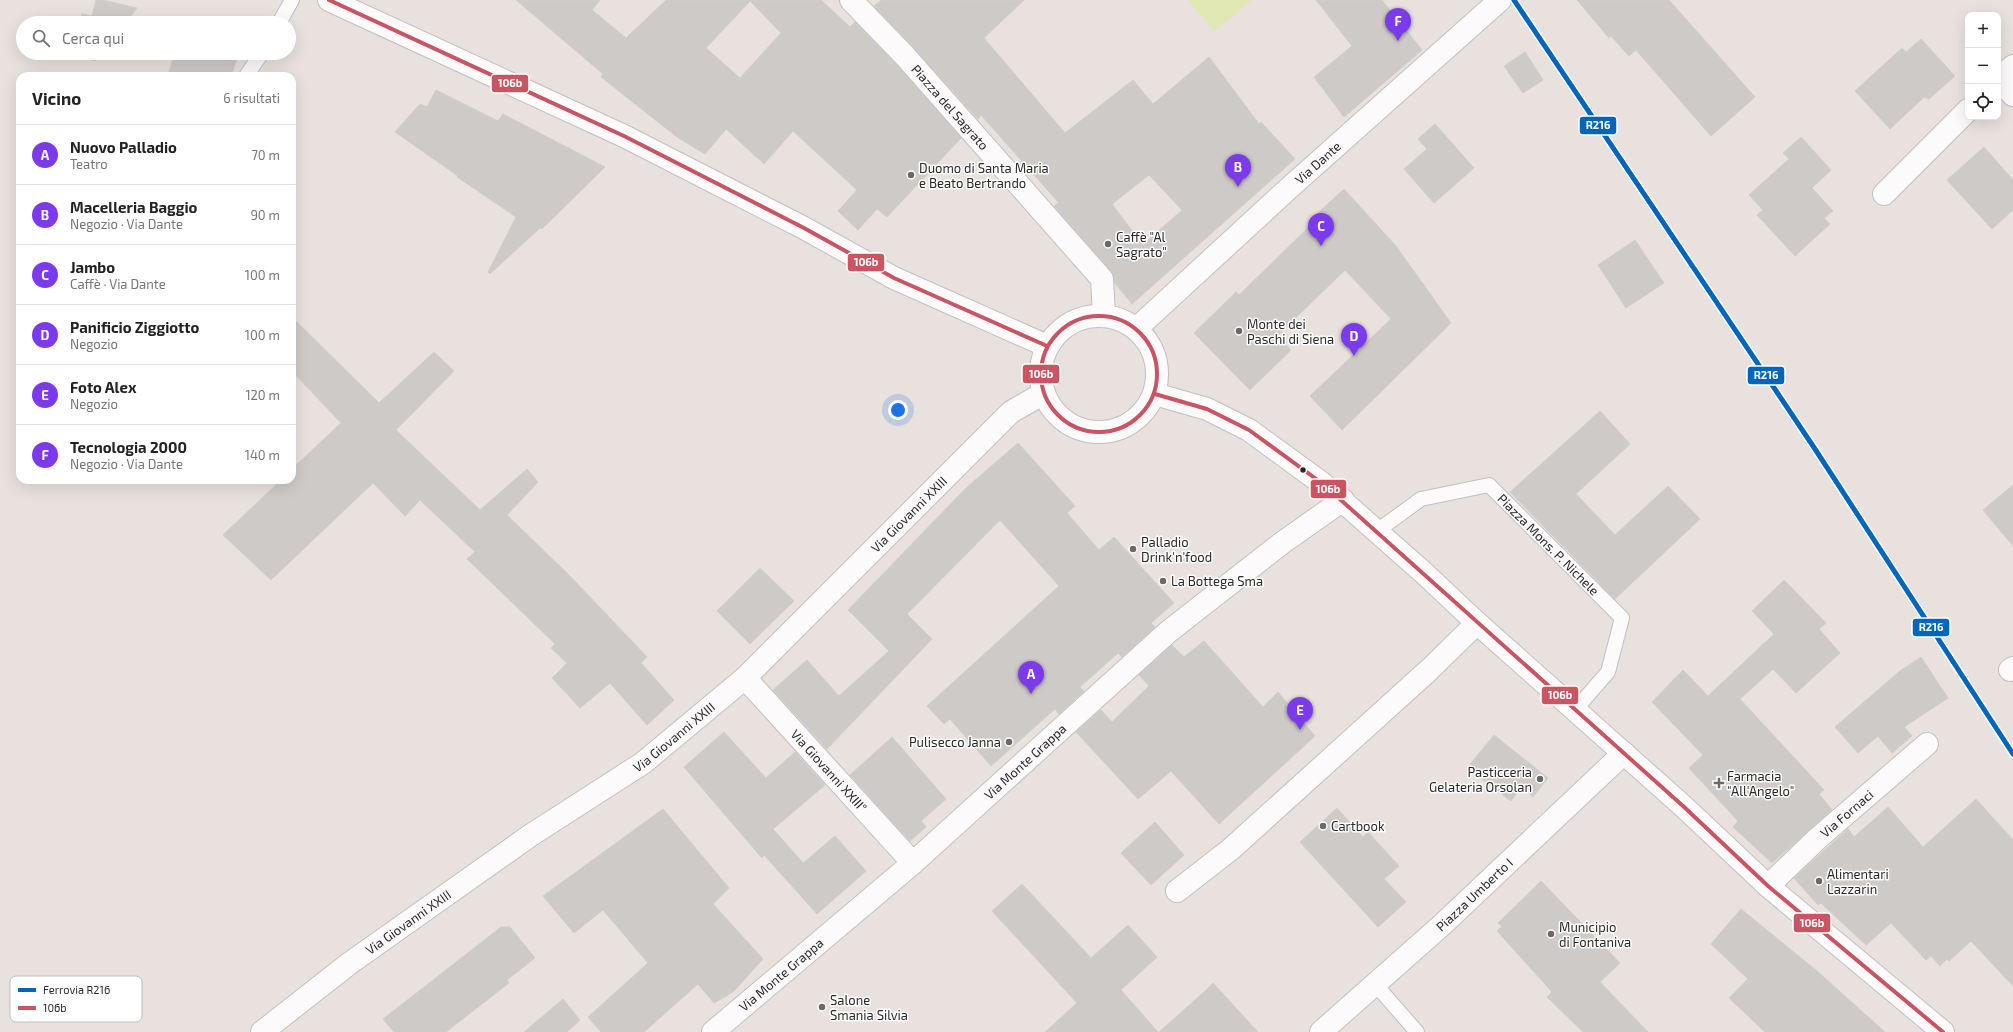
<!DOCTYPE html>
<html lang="it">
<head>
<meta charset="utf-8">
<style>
  body { margin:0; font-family:"Exo 2",sans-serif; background:#f6f6f6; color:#222 }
  .controls { position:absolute; right:12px; top:12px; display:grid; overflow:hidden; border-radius:8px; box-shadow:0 4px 16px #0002 }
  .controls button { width:36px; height:36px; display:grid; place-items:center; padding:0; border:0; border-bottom:1px solid #e0e0e0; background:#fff; color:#222; font:20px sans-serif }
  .you { position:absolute; left:898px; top:410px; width:14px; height:14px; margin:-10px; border:3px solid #fff; border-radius:50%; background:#1a73e8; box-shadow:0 0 0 6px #1a73e833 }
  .badge { display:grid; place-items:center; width:26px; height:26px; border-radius:50%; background:#7c3aed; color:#fff; font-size:13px; font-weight:700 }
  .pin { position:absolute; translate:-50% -33px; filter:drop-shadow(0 1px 2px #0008) }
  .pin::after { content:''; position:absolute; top:21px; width:14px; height:12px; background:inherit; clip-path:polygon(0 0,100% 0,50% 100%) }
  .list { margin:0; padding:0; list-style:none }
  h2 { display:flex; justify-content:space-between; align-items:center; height:52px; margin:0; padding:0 16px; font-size:17px }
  h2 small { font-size:13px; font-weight:400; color:#767676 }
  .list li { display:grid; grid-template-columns:26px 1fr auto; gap:12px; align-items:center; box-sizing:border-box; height:60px; padding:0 16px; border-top:1px solid #e0e0e0 }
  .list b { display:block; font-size:15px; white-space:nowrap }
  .list p { margin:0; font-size:13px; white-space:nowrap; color:#767676 }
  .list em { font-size:13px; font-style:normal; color:#767676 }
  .icon { flex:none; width:22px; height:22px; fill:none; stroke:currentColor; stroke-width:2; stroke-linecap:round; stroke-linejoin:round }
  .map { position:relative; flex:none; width:2013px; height:1032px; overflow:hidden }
  .search { position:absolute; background:#fff; box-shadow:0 4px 16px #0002; left:16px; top:16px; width:280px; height:44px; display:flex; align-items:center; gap:10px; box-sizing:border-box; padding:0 14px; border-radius:22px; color:#767676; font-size:15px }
  .panel { position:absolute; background:#fff; box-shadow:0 4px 16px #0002; left:16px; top:72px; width:280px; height:412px; border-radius:12px }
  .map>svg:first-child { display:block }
  .pitch { fill:#e1e8b3 }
  .building { fill:#cecac8; stroke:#d3cdca; fill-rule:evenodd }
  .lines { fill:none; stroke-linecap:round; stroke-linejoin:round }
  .service-casing { stroke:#c1c0c0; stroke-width:16 }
  .minor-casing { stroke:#c1c0c0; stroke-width:24 }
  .tertiary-casing { stroke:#c1c0c0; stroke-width:24 }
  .secondary-casing { stroke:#c1c0c0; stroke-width:24 }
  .service { stroke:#fcfafa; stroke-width:14 }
  .minor { stroke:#fcfafa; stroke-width:22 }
  .tertiary { stroke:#fcfafa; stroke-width:22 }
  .secondary { stroke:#fcfafa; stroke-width:22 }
  .bus-1-casing { stroke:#fff; stroke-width:7 }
  .bus-1 { stroke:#ca5462; stroke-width:4 }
  .rail-1-casing { stroke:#fff; stroke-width:8 }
  .rail-1 { stroke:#0065bd; stroke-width:5 }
  .poi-dot { fill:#6c6968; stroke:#fff; stroke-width:1.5 }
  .bus-dot { fill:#292929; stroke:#fff; stroke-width:1.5 }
  .labels { text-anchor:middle; stroke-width:3; stroke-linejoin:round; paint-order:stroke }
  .street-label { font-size:13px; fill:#292929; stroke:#fff }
  .poi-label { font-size:13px; fill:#292929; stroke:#fff; text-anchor:start }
  .key { fill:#fff; stroke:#bfbfbf; stroke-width:1 }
  .key-label { font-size:11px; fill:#292929 }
  .line-badge { stroke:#fff; stroke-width:1.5 }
  .badge-label { font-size:11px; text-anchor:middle; font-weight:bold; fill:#fff }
</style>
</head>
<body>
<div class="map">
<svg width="2013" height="1032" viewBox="0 0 2013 1032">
  <rect width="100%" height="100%" fill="#e8e1de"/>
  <path class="pitch" d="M1188,0H1251L1215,31Z"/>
  <g class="building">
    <path d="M96,0H102L137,8L125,23H80L82,14L92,16Z"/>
    <path d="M516,0H600L592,10L626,38L666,0H821L850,27L855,22L896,64L961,138L887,217L877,209L858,230L838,211L857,190L793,131L764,164L726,129L705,154L677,137L601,77L603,74ZM750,1L781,33L740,78L706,48Z"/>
    <path d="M881,0H1024L984,38L1065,133L1133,80L1153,104L1209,57L1259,124L1261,122L1295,159L1132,304L1115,283L1111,271L1054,206L1059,203L981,115L978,119L914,48L874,6ZM1149,175L1182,210L1143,245L1112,204Z"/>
    <path d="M1316,0H1382L1422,50L1344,117L1314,77L1352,46Z"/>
    <path d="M1577,0H1669L1755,97L1711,136L1636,50L1629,56L1611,36L1609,38Z"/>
    <path d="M1921,39L1955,76L1929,99L1924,97L1890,129L1855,91L1902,48L1906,52Z"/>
    <path d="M1525,52L1543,80L1523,93L1504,66Z"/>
    <path d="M72,53H101L95,61Z"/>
    <path d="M175,53H239L231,76H168Z"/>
    <path d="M436,90L498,121L503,114L605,167L542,229L540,228L490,274L488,272L516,217L457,177L458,176L395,132L420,104L427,107Z"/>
    <path d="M1435,124L1474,168L1434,203L1404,169L1427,149L1418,139Z"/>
    <path d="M1801,137L1831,170L1812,188L1833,211L1824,218L1830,224L1795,256L1757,215L1763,210L1749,195L1789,159L1783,153Z"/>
    <path d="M1984,147L2013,180V210L1992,229L1947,180Z"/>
    <path d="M1344,189L1396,246L1451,323L1342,430L1310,396L1391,319L1345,270L1277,336L1291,350L1250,390L1194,333L1236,292L1239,295L1319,217L1317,214Z"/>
    <path d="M1635,240L1664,283L1626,308L1598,265Z"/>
    <path d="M292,317L379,403L434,352L454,371L396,430L480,510L527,469L538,482L507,515L570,576L647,657L641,663L674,700L647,725L610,683L580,708L552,678L567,663L551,648L555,644L467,559L475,552L420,500L405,516L373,483L271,580L223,535L281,480H292V469L341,423L292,371Z"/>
    <path d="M1600,411L1630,444L1576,494L1615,535L1668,486L1700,519L1615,599L1510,492Z"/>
    <path d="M1018,443L1075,506L1067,513L1099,550L1114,537L1174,603L1151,623L1155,627L1122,657L1118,653L1080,687L1084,691L1059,714L1055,709L991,766L950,719L944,724L927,706L1059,586L1000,520L907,614L932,639L827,749L773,690L807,660L839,696L889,651L848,610L966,488Z"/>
    <path d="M2013,485V546L1983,510Z"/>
    <path d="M760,568L794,601L750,644L717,611Z"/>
    <path d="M1784,580L1826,623L1819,629L1840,653L1796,693L1773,669L1740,699L1824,790L1819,794L1832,810L1772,863L1733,827L1738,821L1689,768L1703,755L1652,702L1683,670L1708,696L1774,634L1752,611Z"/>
    <path d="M1204,641L1263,707L1278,692L1315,736L1219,824L1171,771L1138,799L1076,732L1101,710L1112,722L1149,686L1139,675L1172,645L1184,657Z"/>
    <path d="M1921,657L1948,698L1904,727L1912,736L1892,753L1878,736L1858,753L1835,727L1900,671Z"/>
    <path d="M724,732L766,778L795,752L825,785L773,829L803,863L835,836L866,871L817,914L764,855L762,858L684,767Z"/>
    <path d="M1494,735L1548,778L1533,797L1522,787L1511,801L1467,768Z"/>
    <path d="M892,737L946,799L921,821L926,827L910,841L850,775Z"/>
    <path d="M1976,799L2013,840V986L1971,941L1949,961L1947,959L1940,966L1931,956L1926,960L1891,923L1866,945L1821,903L1818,905L1794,878L1848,829L1854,837L1888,807L1923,847Z"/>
    <path d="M1337,808L1363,837L1368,832L1399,866L1384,879L1406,902L1378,927L1300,842Z"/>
    <path d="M663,809L729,888L713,904L763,959L733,992L714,1003L698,984L644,1032H601L588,1017L648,963L603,910L574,933L543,896Z"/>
    <path d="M1155,822L1184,855L1151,885L1121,853Z"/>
    <path d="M1541,881L1620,963L1600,982L1648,1032H1583L1547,997L1552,992L1497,931L1502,926L1498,923Z"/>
    <path d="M1022,884L1091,958L1128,925L1157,957L1121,990L1158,1032H1045L1077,1003L992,911Z"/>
    <path d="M1741,909L1817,971L1885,1032H1765L1729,998L1748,979L1711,944Z"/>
    <path d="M501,927H510L535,958L507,980L509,983L446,1032H394L383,1019Z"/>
    <path d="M1213,983L1258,1032H1159L1204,992Z"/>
    <path d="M563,999L580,1020L567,1032H524Z"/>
  </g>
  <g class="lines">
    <defs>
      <g id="service">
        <path d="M279,23L292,0"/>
        <path d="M246,76L262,53"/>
        <path id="s1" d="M1377,531L1421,499L1489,485L1622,618L1608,672L1575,710"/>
        <path d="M1375,984L1417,1032"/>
      </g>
      <g id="minor">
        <path id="s2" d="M851,0L905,56L1102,279L1104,315"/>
        <path d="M1998,79L2013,95"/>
        <path d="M1998,79L2013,66"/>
        <path d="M1884,194L1968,110"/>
        <path d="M2010,670L2013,668"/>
        <path id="s3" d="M745,678L913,863"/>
        <path id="s4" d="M1768,886L1817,839L1927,744"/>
        <path d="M1177,891L1231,849L1429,670L1477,623"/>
        <path id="s5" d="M262,1032L350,963L531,835L643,763L745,678L1011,412L1044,393"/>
        <path id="s6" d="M713,1032L913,863L1168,632L1282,543L1343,500"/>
        <path id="s7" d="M1321,1032L1443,924L1624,753"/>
      </g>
      <path id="tertiary" d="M329,0L624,136L804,228L894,278L1047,346"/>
      <g id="secondary">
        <circle cx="1099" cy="374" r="58"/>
        <path id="s8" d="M1137,328L1288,189L1500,0"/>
        <path d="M1155,394L1207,409L1249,430L1323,484L1425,574L1477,623L1683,806L1768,886L1943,1032"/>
      </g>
    </defs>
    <use href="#service" class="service-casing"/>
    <use href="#minor" class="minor-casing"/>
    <use href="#tertiary" class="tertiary-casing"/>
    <use href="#secondary" class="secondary-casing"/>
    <use href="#service" class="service"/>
    <use href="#minor" class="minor"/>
    <use href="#tertiary" class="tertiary"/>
    <use href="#secondary" class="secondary"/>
    <defs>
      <g id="bus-1">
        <path d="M329,0L624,136L804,228L894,278L1047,346"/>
        <circle cx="1099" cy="374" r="58"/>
        <path d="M1155,394L1207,409L1249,430L1323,484L1683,806L1768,886L1943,1032"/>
      </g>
    </defs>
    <use href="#bus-1" class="bus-1-casing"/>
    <use href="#bus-1" class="bus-1"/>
    <defs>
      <path id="rail-1" d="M1514,0L1815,449L2013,754"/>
    </defs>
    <use href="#rail-1" class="rail-1-casing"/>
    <use href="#rail-1" class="rail-1"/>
  </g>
  <g class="poi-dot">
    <circle cx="911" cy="175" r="4"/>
    <circle cx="1108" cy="244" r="4"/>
    <circle cx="1239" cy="331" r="4"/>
    <circle cx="1133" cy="549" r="4"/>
    <circle cx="1163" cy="581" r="4"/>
    <circle cx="1009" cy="742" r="4"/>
    <circle cx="1540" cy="779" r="4"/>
    <path d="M1717 777h4v4h4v4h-4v4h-4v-4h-4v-4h4z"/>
    <circle cx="1323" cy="826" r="4"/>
    <circle cx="1819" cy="881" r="4"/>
    <circle cx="1551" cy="934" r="4"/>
    <circle cx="822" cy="1007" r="4"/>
  </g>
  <circle class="bus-dot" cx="1303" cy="470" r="3.5"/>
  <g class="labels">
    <g class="street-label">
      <text dy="5" stroke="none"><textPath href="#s2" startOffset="146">Piazza del Sagrato</textPath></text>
      <text dy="5" stroke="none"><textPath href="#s8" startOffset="245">Via Dante</textPath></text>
      <text dy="5" stroke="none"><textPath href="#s5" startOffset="831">Via Giovanni XXIII</textPath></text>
      <text dy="5" stroke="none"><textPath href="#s1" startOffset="208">Piazza Mons. P. Nichele</textPath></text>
      <text dy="5" stroke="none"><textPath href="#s5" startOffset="507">Via Giovanni XXIII</textPath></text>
      <text dy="5" stroke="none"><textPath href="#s6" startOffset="413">Via Monte Grappa</textPath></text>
      <text dy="5" stroke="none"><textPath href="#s3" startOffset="125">Via Giovanni XXIII°</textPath></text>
      <text dy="5" stroke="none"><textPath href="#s4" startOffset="107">Via Fornaci</textPath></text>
      <text dy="5" stroke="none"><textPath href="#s7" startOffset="206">Piazza Umberto I</textPath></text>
      <text dy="5" stroke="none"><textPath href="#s5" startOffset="183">Via Giovanni XXIII</textPath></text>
      <text dy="5" stroke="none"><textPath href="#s6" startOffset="89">Via Monte Grappa</textPath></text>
    </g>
    <g class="poi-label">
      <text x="919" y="173">Duomo di Santa Maria<tspan x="919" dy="15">e Beato Bertrando</tspan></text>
      <text x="1116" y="242">Caffè "Al<tspan x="1116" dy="15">Sagrato"</tspan></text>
      <text x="1247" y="329">Monte dei<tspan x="1247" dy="15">Paschi di Siena</tspan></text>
      <text x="1141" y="547">Palladio<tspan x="1141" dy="15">Drink'n'food</tspan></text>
      <text x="1171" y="586">La Bottega Sma</text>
      <text x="1001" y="747" text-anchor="end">Pulisecco Janna</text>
      <text x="1532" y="777" text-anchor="end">Pasticceria<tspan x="1532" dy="15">Gelateria Orsolan</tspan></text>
      <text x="1727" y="781">Farmacia<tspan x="1727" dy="15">"All'Angelo"</tspan></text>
      <text x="1331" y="831">Cartbook</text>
      <text x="1827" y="879">Alimentari<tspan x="1827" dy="15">Lazzarin</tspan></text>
      <text x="1559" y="932">Municipio<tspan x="1559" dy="15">di Fontaniva</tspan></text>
      <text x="830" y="1005">Salone<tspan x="830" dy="15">Smania Silvia</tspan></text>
    </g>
  </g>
  <rect x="10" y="976" width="132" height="46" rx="6" class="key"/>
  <rect x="18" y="988" width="18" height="4" fill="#0065bd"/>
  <rect x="18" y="1006" width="18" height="4" fill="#ca5462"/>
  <g class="key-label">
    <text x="43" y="994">Ferrovia R216</text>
    <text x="43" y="1012">106b</text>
  </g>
  <g class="line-badge">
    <rect x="491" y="74" width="38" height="19" rx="4" fill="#ca5462"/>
    <rect x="1579" y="116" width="38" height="19" rx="4" fill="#0065bd"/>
    <rect x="847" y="253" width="38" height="19" rx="4" fill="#ca5462"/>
    <rect x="1022" y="364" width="38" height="20" rx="4" fill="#ca5462"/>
    <rect x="1747" y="366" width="38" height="19" rx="4" fill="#0065bd"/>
    <rect x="1310" y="479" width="37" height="20" rx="4" fill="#ca5462"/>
    <rect x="1912" y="618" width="38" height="19" rx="4" fill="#0065bd"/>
    <rect x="1541" y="686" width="38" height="19" rx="4" fill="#ca5462"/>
    <rect x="1793" y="913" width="38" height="20" rx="4" fill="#ca5462"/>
  </g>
  <g class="badge-label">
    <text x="510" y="87">106b</text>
    <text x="1598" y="129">R216</text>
    <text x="866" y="266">106b</text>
    <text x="1041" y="378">106b</text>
    <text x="1766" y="379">R216</text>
    <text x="1328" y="493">106b</text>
    <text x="1931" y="631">R216</text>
    <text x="1560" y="699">106b</text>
    <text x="1812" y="927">106b</text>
  </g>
</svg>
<div class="controls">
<button>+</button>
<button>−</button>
<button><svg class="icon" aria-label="locate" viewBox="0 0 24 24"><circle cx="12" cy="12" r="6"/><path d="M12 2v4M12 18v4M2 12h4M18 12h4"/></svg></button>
</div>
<div class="you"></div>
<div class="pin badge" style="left:1031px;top:694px">A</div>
<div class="pin badge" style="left:1238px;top:187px">B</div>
<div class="pin badge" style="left:1321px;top:246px">C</div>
<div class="pin badge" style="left:1354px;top:356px">D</div>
<div class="pin badge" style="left:1300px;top:730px">E</div>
<div class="pin badge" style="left:1398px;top:41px">F</div>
<div class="search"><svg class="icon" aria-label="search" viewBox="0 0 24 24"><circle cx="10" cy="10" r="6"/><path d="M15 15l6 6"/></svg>Cerca qui</div>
<section class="panel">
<h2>Vicino<small>6 risultati</small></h2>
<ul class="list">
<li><span class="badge">A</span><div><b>Nuovo Palladio</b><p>Teatro</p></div><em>70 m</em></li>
<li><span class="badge">B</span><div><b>Macelleria Baggio</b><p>Negozio · Via Dante</p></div><em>90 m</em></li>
<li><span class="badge">C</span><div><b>Jambo</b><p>Caffè · Via Dante</p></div><em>100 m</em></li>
<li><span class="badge">D</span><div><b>Panificio Ziggiotto</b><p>Negozio</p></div><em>100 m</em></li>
<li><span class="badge">E</span><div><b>Foto Alex</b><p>Negozio</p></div><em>120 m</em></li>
<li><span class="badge">F</span><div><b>Tecnologia 2000</b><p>Negozio · Via Dante</p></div><em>140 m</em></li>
</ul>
</section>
</div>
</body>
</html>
